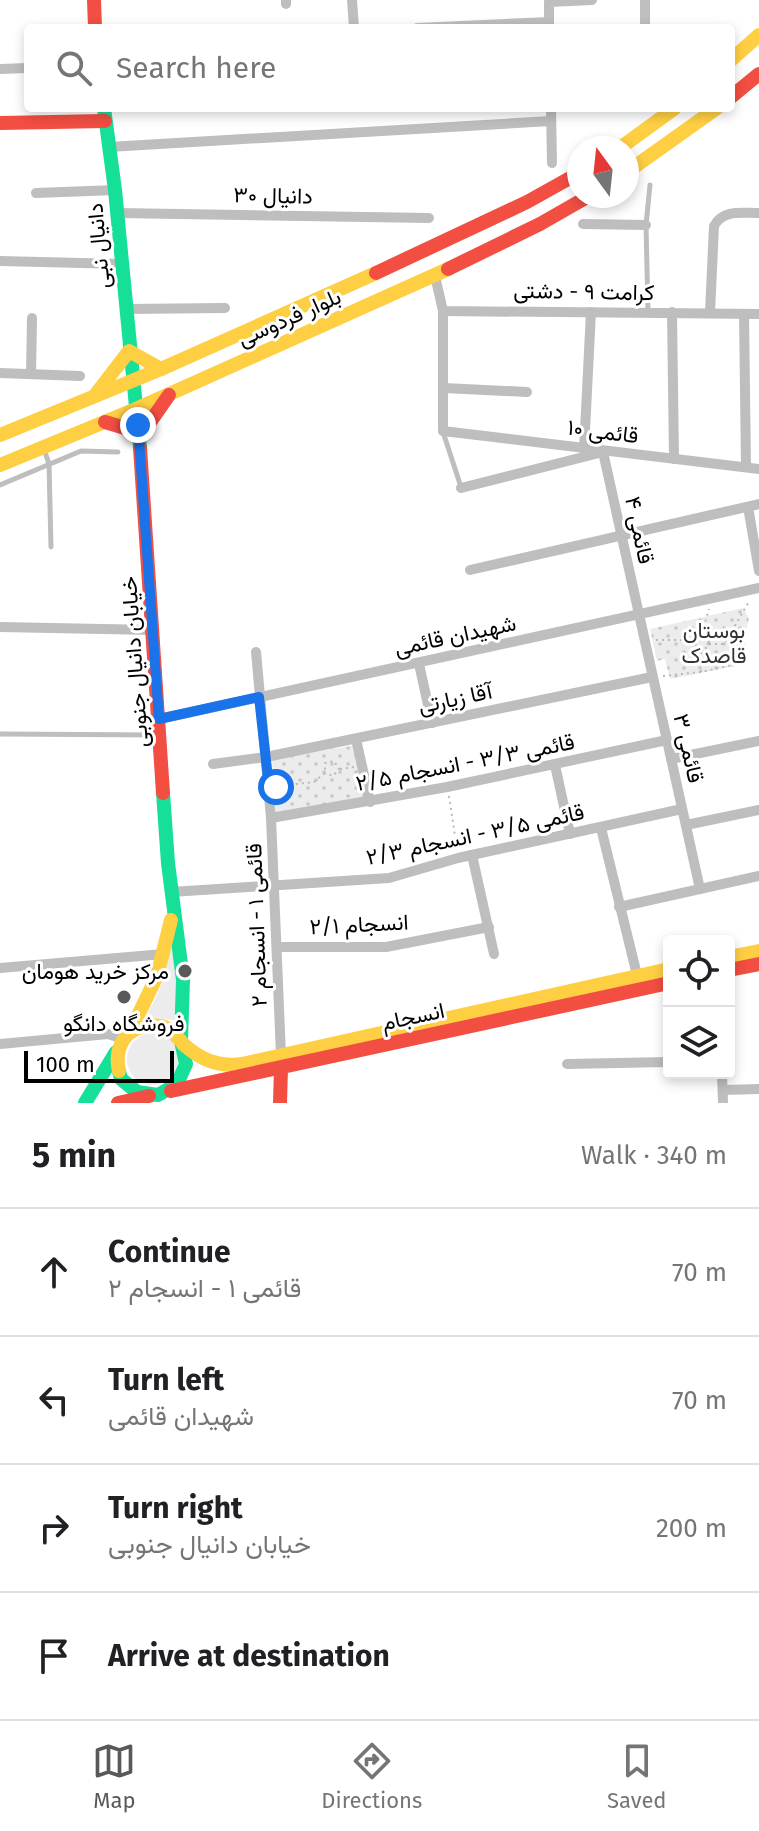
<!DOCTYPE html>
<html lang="en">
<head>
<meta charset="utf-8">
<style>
  body { margin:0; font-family:"Fira Sans",Vazirmatn,sans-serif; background:#f6f6f6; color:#202124 }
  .controls { position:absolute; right:24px; bottom:24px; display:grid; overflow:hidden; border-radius:8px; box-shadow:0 4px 12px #0003 }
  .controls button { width:72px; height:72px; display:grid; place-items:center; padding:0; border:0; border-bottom:2px solid #e0e0e0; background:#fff; color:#202124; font:40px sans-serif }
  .compass { position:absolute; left:567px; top:136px; width:72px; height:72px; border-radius:50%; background:#fff; box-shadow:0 4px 12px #0003; rotate:345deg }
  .scale { position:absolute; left:24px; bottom:20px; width:150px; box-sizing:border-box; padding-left:8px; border:4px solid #000; border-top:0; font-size:22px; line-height:28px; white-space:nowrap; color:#000; -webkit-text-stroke:6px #fff; paint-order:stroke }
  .stop { position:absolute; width:24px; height:24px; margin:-18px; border:6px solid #1a73e8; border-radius:50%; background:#fff }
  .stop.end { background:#1a73e8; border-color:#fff; box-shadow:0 2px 8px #0008 }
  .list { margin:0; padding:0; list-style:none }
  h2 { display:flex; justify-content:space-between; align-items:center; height:104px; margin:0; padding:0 32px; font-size:34px }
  h2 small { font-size:26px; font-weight:400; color:#757577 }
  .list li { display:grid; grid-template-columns:52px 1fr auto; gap:24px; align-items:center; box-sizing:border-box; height:128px; padding:0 32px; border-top:2px solid #e0e0e0 }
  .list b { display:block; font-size:30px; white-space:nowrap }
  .list p { margin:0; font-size:26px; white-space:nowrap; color:#757577 }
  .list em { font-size:26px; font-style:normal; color:#757577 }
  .icon { flex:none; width:44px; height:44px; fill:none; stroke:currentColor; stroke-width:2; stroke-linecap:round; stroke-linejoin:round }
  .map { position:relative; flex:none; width:759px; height:1103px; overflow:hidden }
  .search { position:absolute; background:#fff; box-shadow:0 4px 12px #0003; left:24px; right:24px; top:24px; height:88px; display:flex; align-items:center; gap:20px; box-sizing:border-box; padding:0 28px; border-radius:8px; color:#757577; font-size:30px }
  .sheet { height:616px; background:#fff }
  nav { display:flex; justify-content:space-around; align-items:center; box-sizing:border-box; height:112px; border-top:2px solid #e0e0e0; background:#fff; font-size:22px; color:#757577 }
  nav a { display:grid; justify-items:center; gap:4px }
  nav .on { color:#595959 }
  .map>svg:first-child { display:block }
  .grass { fill:#ececec }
  .park { fill:url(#park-dots) }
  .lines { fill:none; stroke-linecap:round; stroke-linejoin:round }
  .path { stroke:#b9b9b9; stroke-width:2; stroke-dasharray:2 4; stroke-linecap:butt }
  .lane { stroke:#bebebe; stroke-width:5 }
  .street { stroke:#bebebe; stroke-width:10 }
  .fast { stroke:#16e098; stroke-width:14 }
  .slow { stroke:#ffcf43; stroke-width:14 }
  .jam { stroke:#f24e42; stroke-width:14 }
  .route { stroke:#1a73e8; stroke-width:10 }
  .poi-dot { fill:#595959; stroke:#fff; stroke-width:3 }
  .labels { text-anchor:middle; stroke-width:6; stroke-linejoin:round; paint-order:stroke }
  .street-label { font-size:22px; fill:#000; stroke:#fff }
  .park-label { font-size:22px; fill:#333; stroke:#fff }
  .poi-label { font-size:22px; fill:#000; stroke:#fff; text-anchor:end }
</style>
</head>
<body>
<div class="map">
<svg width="759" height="1103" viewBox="0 0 759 1103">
  <defs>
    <pattern id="park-dots" width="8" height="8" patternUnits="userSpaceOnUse" patternTransform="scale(2)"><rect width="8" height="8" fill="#ececec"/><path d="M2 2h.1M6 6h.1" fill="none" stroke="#c9c9c9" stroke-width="1.8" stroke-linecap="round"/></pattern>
  </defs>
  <rect width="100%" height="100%" fill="#fff"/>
  <g class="grass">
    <path d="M175,939L179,1018L172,1020L151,1018L148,1012C162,990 168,965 171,940Z"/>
    <circle cx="153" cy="1059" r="26"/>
  </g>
  <g class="park">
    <path d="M743,608L749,618L745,637L746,664L670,679L665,659L657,661L650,629Z"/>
    <path d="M356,745L365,798L276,813L272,759Z"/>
  </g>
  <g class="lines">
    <g class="path">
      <path d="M702,633L709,609"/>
      <circle cx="702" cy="642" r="7"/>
      <path d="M656,640H695"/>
      <path d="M709,644H724L750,600"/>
      <path d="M701,672L702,651"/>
      <path d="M663,676L701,672L737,664"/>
      <path d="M340,769L354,767"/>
      <path d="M278,786L314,782L325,773V763L334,761L339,769L333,776L325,773"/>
      <path d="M449,796L457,849"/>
    </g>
    <g class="lane">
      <path d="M648,311L646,225L650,185"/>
      <path d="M443,432L461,487"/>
      <path d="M44,449L49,464L51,547"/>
      <path d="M0,485L81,451L118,452"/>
      <path d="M0,734L159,735"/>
    </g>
    <g class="street">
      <path d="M286,0V4"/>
      <path d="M352,0L354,28"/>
      <path d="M645,0V28"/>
      <path d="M549,26V2L592,0"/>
      <path d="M417,28L549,22"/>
      <path d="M0,69L28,68"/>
      <path d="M551,108L552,163"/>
      <path d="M109,147L551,121"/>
      <path d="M36,193L115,190"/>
      <path d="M117,213L429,218"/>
      <path d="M583,224L646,225"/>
      <path d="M0,261L122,264"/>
      <path d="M435,276L443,311L759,314"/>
      <path d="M126,309L225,308"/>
      <path d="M443,311V431L759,469"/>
      <path d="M672,312L674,459"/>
      <path d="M710,313L714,226C723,209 742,213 759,213"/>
      <path d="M744,314L746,467"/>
      <path d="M0,373L80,376"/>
      <path d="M31,374L32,318"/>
      <path d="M444,388L527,392"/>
      <path d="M584,450L591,312"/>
      <path d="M461,488L603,452L700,889"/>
      <path d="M748,507L759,571"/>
      <path d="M470,570L759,504"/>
      <path d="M0,627L154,630"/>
      <path d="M256,652L271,818L281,1055"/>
      <path d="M419,664L432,723"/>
      <path d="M159,719L759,588"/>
      <path d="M356,739L370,802"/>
      <path d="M671,759L759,741"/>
      <path d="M213,764L266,757L652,677"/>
      <path d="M555,765L570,834"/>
      <path d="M271,818L447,787L667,740"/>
      <path d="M686,825L759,810"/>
      <path d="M601,828L637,975"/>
      <path d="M472,855L494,954"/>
      <path d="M171,892L389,878L458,858L682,809"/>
      <path d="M619,907L759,876"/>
      <path d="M277,947H386L489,927"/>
      <path d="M0,968L164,954"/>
      <path d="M0,1044L108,1034L123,1039"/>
      <path d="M567,1064L669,1062"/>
      <path d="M722,1073L723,1103"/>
      <path d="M723,1090L759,1089"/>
    </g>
    <g class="fast">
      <path d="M104,108L115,190L140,448"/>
      <path d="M119,1071L121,1079L137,1092L158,1095L177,1084L186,1064L181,1041L183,980L168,863L163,793"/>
      <path d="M85,1103L116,1052"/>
    </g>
    <g class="slow">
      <path d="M731,60L759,35"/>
      <path d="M620,148L675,108"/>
      <path d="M627,172L717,108"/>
      <path d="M96,394L129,351L161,369"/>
      <path d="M0,435L161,369L376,273"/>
      <path d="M0,465L136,409L448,269"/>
      <path d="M729,957L759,951"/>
      <path d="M130,1032L157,976L171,920"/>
      <path d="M183,1044C201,1060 218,1067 242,1064L669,969"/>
      <path d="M119,1071C114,1049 124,1028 148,1026C155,1025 161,1025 167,1028C172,1031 177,1037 181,1041"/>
    </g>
    <g class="jam">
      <path d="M94,0L95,28"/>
      <path d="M731,97L759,74"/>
      <path d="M0,123L105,121"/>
      <path d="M448,269L540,224L589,196"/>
      <path d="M376,273L527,202L579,173"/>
      <path d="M105,422L125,428L139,438L169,395"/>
      <path d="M140,448L163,793"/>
      <path d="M729,970L759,964"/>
      <path d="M171,1091L669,983"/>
      <path d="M118,1103L149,1096"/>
      <path d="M280,1103L281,1068"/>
    </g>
  </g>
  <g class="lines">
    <path class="route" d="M138,425L159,719L259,697L269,788L276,787"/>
  </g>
  <g class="poi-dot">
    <circle cx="185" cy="971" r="8"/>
    <circle cx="124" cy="997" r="8"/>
  </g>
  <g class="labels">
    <g class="street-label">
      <text transform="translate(273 195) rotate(1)" y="8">دانیال ۳۰</text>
      <text transform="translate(98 246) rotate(-95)" y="8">دانیال نبی</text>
      <text transform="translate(584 291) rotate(1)" y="8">کرامت ۹ - دشتی</text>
      <text transform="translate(289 317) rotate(-24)" y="8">بلوار فردوسی</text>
      <text transform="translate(603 431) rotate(7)" y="8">قائمی ۱۰</text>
      <text transform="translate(640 530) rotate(78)" y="8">قائمی ۴</text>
      <text transform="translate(455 635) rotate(-12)" y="8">شهیدان قائمی</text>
      <text transform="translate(134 662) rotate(-94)" y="8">خیابان دانیال جنوبی</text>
      <text transform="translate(455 698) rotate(-12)" y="8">آقا زیارتی</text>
      <text transform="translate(689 748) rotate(77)" y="8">قائمی ۳</text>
      <text transform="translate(465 762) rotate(-11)" y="8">قائمی ۳/۳ - انسجام ۲/۵</text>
      <text transform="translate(475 834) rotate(-12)" y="8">قائمی ۳/۵ - انسجام ۲/۳</text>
      <text transform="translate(359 924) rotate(-3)" y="8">انسجام ۲/۱</text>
      <text transform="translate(256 925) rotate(-92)" y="8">قائمی ۱ - انسجام ۲</text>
      <text transform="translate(413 1016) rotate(-12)" y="8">انسجام</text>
    </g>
    <g class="park-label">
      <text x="714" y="638">بوستان<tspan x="714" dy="25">قاصدک</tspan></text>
    </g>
    <g class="poi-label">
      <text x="169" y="979">مرکز خرید هومان</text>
      <text x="124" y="1031" text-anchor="middle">فروشگاه دانگو</text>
    </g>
  </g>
</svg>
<div class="controls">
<button><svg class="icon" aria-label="locate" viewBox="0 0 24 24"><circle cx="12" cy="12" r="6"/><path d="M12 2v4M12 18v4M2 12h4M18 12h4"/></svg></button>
<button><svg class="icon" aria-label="layers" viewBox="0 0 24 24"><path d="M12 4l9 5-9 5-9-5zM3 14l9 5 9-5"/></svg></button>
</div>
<svg class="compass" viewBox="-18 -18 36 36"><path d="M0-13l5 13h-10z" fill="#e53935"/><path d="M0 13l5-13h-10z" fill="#757577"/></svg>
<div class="scale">100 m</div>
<div class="stop" style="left:276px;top:787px"></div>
<div class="stop end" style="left:138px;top:425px"></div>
<div class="search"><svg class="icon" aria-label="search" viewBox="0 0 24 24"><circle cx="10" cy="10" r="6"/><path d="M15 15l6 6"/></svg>Search here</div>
</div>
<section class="sheet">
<h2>5 min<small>Walk · 340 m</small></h2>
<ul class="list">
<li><svg class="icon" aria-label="ahead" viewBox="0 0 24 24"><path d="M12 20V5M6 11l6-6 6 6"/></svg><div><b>Continue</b><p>قائمی ۱ - انسجام ۲</p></div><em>70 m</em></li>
<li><svg class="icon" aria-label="left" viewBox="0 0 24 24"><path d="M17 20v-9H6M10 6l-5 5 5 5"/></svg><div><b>Turn left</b><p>شهیدان قائمی</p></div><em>70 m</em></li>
<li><svg class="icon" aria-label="right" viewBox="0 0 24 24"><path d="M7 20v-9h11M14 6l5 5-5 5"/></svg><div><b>Turn right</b><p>خیابان دانیال جنوبی</p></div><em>200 m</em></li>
<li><svg class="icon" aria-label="arrive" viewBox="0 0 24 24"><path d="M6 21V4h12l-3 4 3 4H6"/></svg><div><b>Arrive at destination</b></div></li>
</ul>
</section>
<nav>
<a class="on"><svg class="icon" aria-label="map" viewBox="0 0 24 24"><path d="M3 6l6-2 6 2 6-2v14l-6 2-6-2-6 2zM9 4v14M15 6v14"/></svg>Map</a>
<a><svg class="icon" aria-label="directions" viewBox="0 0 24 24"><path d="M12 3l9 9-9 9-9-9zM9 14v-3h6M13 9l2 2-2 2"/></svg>Directions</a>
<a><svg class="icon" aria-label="saved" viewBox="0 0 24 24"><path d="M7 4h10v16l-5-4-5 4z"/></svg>Saved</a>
</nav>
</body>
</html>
